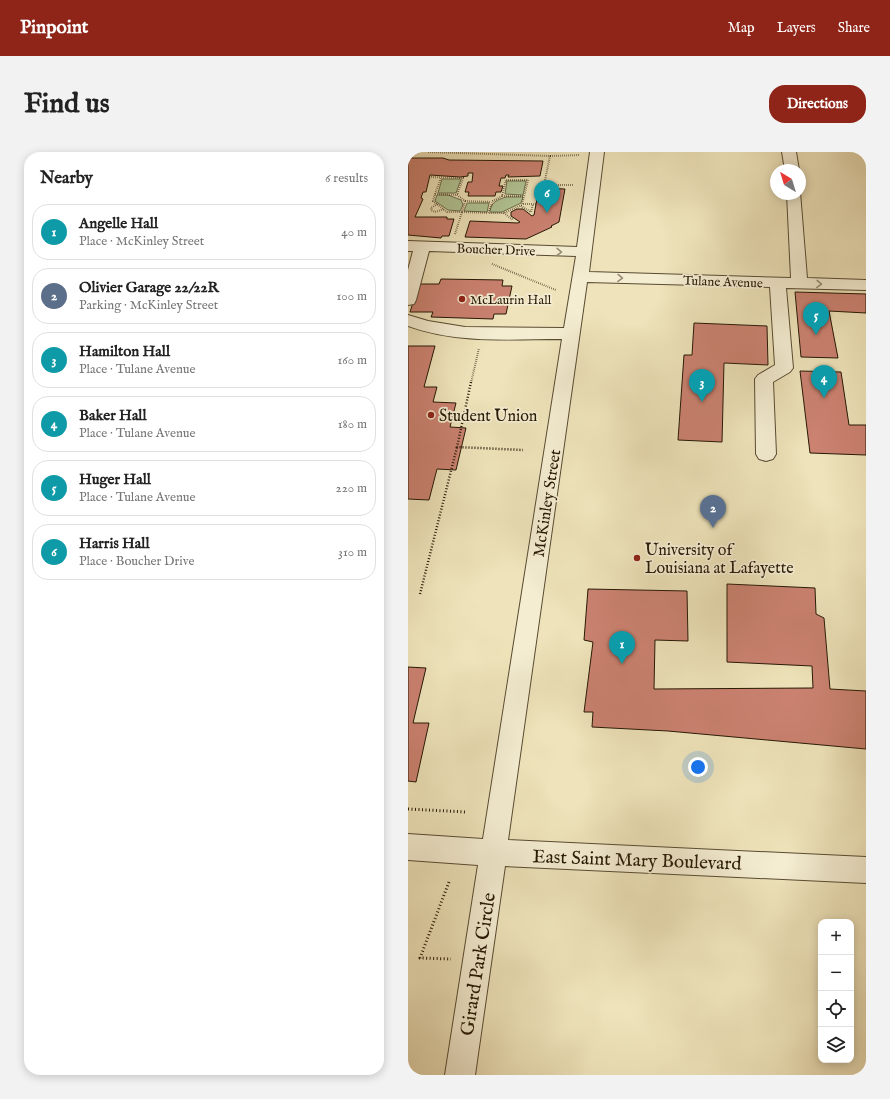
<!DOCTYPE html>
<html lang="en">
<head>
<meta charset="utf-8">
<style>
  body { margin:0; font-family:"IM FELL English",serif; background:#f2f2f2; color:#222 }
  .controls { position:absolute; right:12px; bottom:12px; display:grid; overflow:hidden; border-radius:8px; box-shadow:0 2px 10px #0003 }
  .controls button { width:36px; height:36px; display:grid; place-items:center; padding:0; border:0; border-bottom:1px solid #e0e0e0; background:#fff; color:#222; font:20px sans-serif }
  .compass { position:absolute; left:362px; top:12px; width:36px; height:36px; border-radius:50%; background:#fff; box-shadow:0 2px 10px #0003; rotate:322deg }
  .you { position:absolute; left:290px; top:615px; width:14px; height:14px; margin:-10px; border:3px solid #fff; border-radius:50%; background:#1a73e8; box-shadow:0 0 0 6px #1a73e833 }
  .badge { display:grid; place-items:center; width:26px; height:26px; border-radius:50%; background:#8f2418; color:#fff; font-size:13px; font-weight:700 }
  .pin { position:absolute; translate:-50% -33px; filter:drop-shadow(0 1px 2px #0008) }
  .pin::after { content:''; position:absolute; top:21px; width:14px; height:12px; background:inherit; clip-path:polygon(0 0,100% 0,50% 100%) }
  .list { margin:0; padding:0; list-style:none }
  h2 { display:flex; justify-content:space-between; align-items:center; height:52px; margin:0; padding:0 16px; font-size:17px }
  h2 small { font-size:13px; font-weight:400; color:#767676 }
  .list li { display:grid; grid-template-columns:26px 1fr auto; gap:12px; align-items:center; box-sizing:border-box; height:56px; margin:0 8px 8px; padding:0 8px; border:1px solid #e0e0e0; border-radius:16px }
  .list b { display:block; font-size:15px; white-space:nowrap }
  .list p { margin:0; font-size:13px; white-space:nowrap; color:#767676 }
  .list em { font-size:13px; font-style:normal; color:#767676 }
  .icon { flex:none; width:22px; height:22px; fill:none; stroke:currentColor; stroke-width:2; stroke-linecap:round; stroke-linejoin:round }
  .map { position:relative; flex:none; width:458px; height:923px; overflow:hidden; border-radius:16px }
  header { display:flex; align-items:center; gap:24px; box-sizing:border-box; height:56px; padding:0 20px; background:#8f2418; color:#fff }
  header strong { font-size:19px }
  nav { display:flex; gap:22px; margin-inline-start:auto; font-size:14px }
  .intro { display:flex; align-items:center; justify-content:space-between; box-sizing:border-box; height:96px; padding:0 24px }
  h1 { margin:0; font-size:28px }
  .button { padding:10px 18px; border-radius:16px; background:#8f2418; color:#fff; font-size:14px; font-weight:700 }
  main { display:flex; gap:24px; padding:0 24px }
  aside { flex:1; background:#fff; border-radius:16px; box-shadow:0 2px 10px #0003 }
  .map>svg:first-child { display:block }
  .green { fill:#b2c595; stroke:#6c6e4d }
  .building { fill:#cb8271; stroke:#261805 }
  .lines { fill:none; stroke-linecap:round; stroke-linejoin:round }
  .minor-casing { stroke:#584b32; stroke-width:2 }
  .path-far2 { stroke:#261805; stroke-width:2; stroke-dasharray:0.5 1.5; stroke-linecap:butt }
  .path-far1 { stroke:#261805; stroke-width:2.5; stroke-dasharray:1 2; stroke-linecap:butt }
  .path { stroke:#261805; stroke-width:3; stroke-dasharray:1 2.5; stroke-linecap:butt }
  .minor { fill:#f4edd2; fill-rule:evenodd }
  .oneway { stroke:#978d76 }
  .poi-dot { fill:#8f2418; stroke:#f4edd2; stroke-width:1.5 }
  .labels { text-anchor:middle; stroke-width:3.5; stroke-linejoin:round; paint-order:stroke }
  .far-street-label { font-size:13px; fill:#261805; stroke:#f4edd2 }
  .far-poi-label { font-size:13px; fill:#261805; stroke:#f4edd2; text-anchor:start }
  .poi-label { font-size:16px; fill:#261805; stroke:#f4edd2; text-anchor:start }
  .street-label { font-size:16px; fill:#261805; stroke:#f4edd2 }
  .near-street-label { font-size:19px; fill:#261805; stroke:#f4edd2 }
</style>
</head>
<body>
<header>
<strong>Pinpoint</strong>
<nav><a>Map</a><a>Layers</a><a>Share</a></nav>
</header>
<div class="intro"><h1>Find us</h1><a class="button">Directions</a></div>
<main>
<aside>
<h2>Nearby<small>6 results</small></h2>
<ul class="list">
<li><span class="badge" style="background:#0f9aa8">1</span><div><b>Angelle Hall</b><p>Place · McKinley Street</p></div><em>40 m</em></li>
<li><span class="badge" style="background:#5c6f8a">2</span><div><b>Olivier Garage 22/22R</b><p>Parking · McKinley Street</p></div><em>100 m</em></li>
<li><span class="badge" style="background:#0f9aa8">3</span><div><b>Hamilton Hall</b><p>Place · Tulane Avenue</p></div><em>160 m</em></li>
<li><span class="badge" style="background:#0f9aa8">4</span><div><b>Baker Hall</b><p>Place · Tulane Avenue</p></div><em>180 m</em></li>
<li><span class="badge" style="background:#0f9aa8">5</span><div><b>Huger Hall</b><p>Place · Tulane Avenue</p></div><em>220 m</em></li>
<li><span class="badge" style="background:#0f9aa8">6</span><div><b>Harris Hall</b><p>Place · Boucher Drive</p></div><em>310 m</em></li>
</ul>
</aside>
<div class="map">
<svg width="458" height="923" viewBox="0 0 458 923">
  <rect width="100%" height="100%" fill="#eee3ba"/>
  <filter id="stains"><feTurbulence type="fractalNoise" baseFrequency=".005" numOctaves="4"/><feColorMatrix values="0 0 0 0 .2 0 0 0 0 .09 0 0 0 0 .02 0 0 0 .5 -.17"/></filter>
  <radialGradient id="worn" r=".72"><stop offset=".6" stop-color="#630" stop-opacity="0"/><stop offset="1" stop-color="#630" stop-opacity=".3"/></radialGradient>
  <g class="green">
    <path d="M34,27H53L48,41H30Z"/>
    <path d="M99,29H118L115,43L97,42Z"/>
    <path d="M29,43H40L53,48L55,53L52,59L40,58L27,49Z"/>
    <path d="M98,45H115L113,51L94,60H82C83,50 89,48 98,45Z"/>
    <path d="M59,51H81L79,60L56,59Z"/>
  </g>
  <g class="building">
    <path d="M3,6H35L41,8L135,9L132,24L100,25L101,23H98L97,26H93L91,34H95L93,40H88L87,44H60L61,40H57L60,30H64L65,21H60V24L52,25L22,23L18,40H15L13,46L15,47L7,65H39V67H46L41,84H34L33,86L0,83V7Z"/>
    <path d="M131,36L157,37L151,70L143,74L144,75L118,87L57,85L62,69L110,71L112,70L103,64V60L109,57H115L124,64L126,63Z"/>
    <path d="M33,127L95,128L94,134H104L98,162H86L85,167L23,165L25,160H2L11,132H31Z"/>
    <path d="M387,140L458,142V161L421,159L430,206L393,205Z"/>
    <path d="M286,171L359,174L360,213L316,211L314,290L270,288L276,203H284Z"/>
    <path d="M0,194H27L16,235H29L25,250L48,251L42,275L58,276L48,318L29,317L21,348L0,347Z"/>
    <path d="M392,219L433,220L441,273H458V303L402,301Z"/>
    <path d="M319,432L407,436L408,462L416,466L422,537L458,539V597L260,579L184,575L185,560H176L185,490L176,488L180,437L279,439L280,489L247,488L246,537L405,536L404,514L319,510Z"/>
    <path d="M0,515L18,516L5,571H21L8,630L0,629Z"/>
  </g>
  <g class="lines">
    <defs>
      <g id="minor">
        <path d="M182,0H196L181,120L383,126L379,42H392V40L399,126L458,128V138L378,136L385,216L382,220L365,230L368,302L365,307L358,309L351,307L348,302L347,227L350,223L367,213L362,135L179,130L100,688L458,705V731L97,714L67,923H37L70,713L0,708V682L75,687L154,187C103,187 49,192 0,174V163L20,169L57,175L156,176L168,104L21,99L8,148L6,152L0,153V118L5,99H0V89L169,95Z"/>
        <path d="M374,0H388L391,18H377Z"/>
      </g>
    </defs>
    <use href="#minor" class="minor-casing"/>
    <g class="path-far2">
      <path d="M20,0L142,4L136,33H165"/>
      <path d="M0,4L11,0"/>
      <path d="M142,4L172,3"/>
      <path d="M21,25L55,26L49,43"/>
      <path d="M98,28H120L114,53L96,61H80L85,49L94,44Z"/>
      <path d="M27,42L33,26"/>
      <path d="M27,42L49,43L57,49L54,60H39L25,49Z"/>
      <path d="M94,44H116"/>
      <path d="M57,49L83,50"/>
      <path d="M29,52L23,56V58L27,60L36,57"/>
      <path d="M115,52H128"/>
      <path d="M113,54L123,60L125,52"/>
      <path d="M54,60L80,61"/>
      <path d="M96,61L105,68"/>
      <path d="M47,82L54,60"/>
      <path d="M84,112L148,138"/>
      <path d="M63,231L71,196"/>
    </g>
    <g class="path-far1">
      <path d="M63,230L49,295L115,298"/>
      <path d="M12,442L49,295"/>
    </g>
    <g class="path">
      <path d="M0,657L58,660"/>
      <path d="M41,730L12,806L43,807"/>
    </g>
    <use href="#minor" class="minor"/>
  </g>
  <defs><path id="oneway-chevron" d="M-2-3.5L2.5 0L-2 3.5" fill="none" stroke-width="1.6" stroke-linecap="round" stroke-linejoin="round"/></defs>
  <g class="oneway">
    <use href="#oneway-chevron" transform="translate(151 100) rotate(2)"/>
    <use href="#oneway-chevron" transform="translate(212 126) rotate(2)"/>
    <use href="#oneway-chevron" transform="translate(411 132) rotate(2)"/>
  </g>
  <g class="poi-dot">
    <circle cx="54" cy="147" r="4"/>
    <circle cx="23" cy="263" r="4"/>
    <circle cx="229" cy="406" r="4"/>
  </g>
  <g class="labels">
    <g class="far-street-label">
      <text transform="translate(88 97) rotate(2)" y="5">Boucher Drive</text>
      <text transform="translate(315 129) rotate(2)" y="5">Tulane Avenue</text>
    </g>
    <g class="far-poi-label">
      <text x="62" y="152">McLaurin Hall</text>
    </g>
    <g class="poi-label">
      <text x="31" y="269">Student Union</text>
      <text x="237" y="403">University of<tspan x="237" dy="18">Louisiana at Lafayette</tspan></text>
    </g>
    <g class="street-label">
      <text transform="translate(138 351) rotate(-81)" y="6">McKinley Street</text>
    </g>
    <g class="near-street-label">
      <text transform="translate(229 707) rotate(2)" y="7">East Saint Mary Boulevard</text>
      <text transform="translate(69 812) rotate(-81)" y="7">Girard Park Circle</text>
    </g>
  </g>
  <rect width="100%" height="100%" filter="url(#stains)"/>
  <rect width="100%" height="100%" fill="url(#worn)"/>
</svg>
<div class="controls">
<button>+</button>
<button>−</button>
<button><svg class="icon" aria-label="locate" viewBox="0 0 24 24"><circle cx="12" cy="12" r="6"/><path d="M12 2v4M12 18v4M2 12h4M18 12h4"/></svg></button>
<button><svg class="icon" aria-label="layers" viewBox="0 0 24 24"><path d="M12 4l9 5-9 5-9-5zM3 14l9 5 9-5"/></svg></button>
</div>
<svg class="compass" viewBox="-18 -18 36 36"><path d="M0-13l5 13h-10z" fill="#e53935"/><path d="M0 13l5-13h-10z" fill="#767676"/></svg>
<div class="you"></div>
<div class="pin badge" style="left:214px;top:512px;background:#0f9aa8">1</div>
<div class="pin badge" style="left:305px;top:376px;background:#5c6f8a">2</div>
<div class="pin badge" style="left:294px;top:250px;background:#0f9aa8">3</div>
<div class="pin badge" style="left:416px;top:246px;background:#0f9aa8">4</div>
<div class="pin badge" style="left:408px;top:183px;background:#0f9aa8">5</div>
<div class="pin badge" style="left:139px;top:61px;background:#0f9aa8">6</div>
</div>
</main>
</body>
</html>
